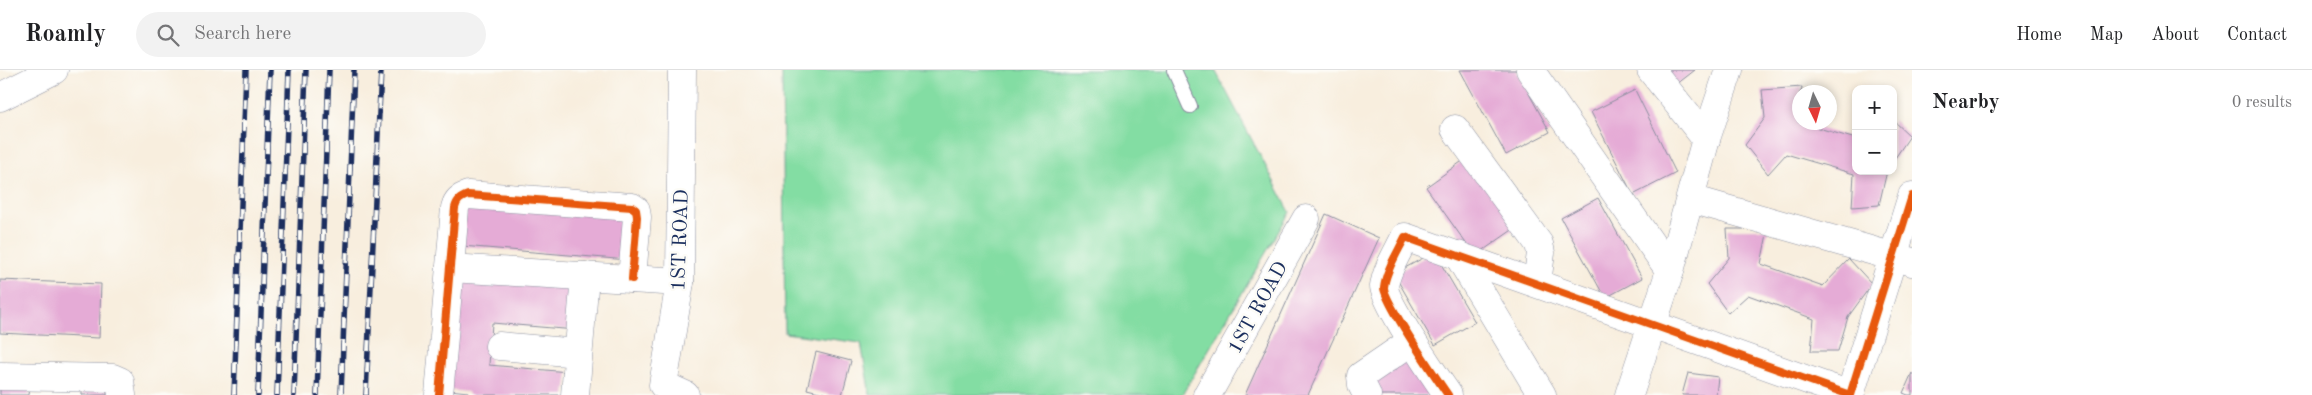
<!DOCTYPE html>
<html lang="en">
<head>
<meta charset="utf-8">
<style>
  body { margin:0; font-family:"Old Standard TT",serif; background:#f2f2f2; color:#202124 }
  .controls { position:absolute; right:15px; top:15px; display:grid; overflow:hidden; border-radius:10px; box-shadow:0 2px 8px #0003 }
  .controls button { width:45px; height:45px; display:grid; place-items:center; padding:0; border:0; border-bottom:1px solid #e0e0e0; background:#fff; color:#202124; font:25px sans-serif }
  .compass { position:absolute; left:1792px; top:15px; width:45px; height:45px; border-radius:50%; background:#fff; box-shadow:0 2px 8px #0003; rotate:175deg }
  .list { margin:0; padding:0; list-style:none }
  h2 { display:flex; justify-content:space-between; align-items:center; height:65px; margin:0; padding:0 20px; font-size:21px }
  h2 small { font-size:16px; font-weight:400; color:#757577 }
  .icon { flex:none; width:28px; height:28px; fill:none; stroke:currentColor; stroke-width:2; stroke-linecap:round; stroke-linejoin:round }
  .map { position:relative; flex:none; width:1912px; height:325px; overflow:hidden }
  header { display:flex; align-items:center; gap:30px; box-sizing:border-box; height:70px; padding:0 25px; background:#fff; border-bottom:1px solid #e0e0e0 }
  header strong { font-size:24px }
  nav { display:flex; gap:28px; margin-inline-start:auto; font-size:18px }
  .search { width:350px; height:45px; background:#f2f2f2; display:flex; align-items:center; gap:12px; box-sizing:border-box; padding:0 18px; border-radius:28px; color:#757577; font-size:19px }
  main { display:flex }
  aside { flex:1; background:#fff }
  .map>svg:first-child { display:block }
  .green { fill:#83dda3; stroke:#4f8680 }
  .building { fill:#e5abd6 }
  .lines { fill:none; stroke-linecap:round; stroke-linejoin:round }
  .service-casing { stroke:#8a8e9e; stroke-width:16 }
  .minor-casing { stroke:#8a8e9e; stroke-width:29 }
  .primary-casing { stroke:#8a8e9e; stroke-width:29 }
  .service { stroke:#fff; stroke-width:14 }
  .minor { stroke:#fff; stroke-width:28 }
  .primary { stroke:#fff; stroke-width:28 }
  .rail-casing { stroke:#1b2f5e; stroke-width:5.5 }
  .rail { stroke:#fdfcf7; stroke-width:4; stroke-dasharray:11; stroke-linecap:butt }
  .cycleway-casing { stroke:#fdfcf7; stroke-width:11 }
  .cycleway { stroke:#e8590c; stroke-width:8 }
  .labels { text-anchor:middle; stroke-width:5; stroke-linejoin:round; paint-order:stroke }
  .street-label { font-size:20px; fill:#1b2f5e; stroke:#fdfcf7 }
</style>
</head>
<body>
<header>
<strong>Roamly</strong>
<div class="search"><svg class="icon" aria-label="search" viewBox="0 0 24 24"><circle cx="10" cy="10" r="6"/><path d="M15 15l6 6"/></svg>Search here</div>
<nav><a>Home</a><a>Map</a><a>About</a><a>Contact</a></nav>
</header>
<main>
<div class="map">
<svg width="1912" height="325" viewBox="0 0 1912 325">
  <rect width="100%" height="100%" fill="#fdfcf7"/>
  <filter id="ink" filterUnits="userSpaceOnUse"><feTurbulence type="fractalNoise" baseFrequency=".02" numOctaves="2"/><feDisplacementMap in="SourceGraphic" scale="10" xChannelSelector="R" yChannelSelector="G"/><feConvolveMatrix kernelMatrix="1 2 1 2 8 2 1 2 1" color-interpolation-filters="sRGB"/></filter>
  <filter id="wash" filterUnits="userSpaceOnUse"><feTurbulence type="fractalNoise" baseFrequency=".0096" numOctaves="4" result="noise"/><feDisplacementMap in="SourceGraphic" scale="20" xChannelSelector="R" yChannelSelector="G"/><feGaussianBlur stdDeviation="1.12" result="paint"/><feColorMatrix in="noise" values="0 0 0 0 0 0 0 0 0 0 0 0 0 0 0 0 0 1.4 0 .05"/><feComposite in="paint" operator="in"/></filter>
  <g filter="url(#wash)">
    <rect width="100%" height="100%" fill="#f8eede"/>
    <path class="green" d="M782,0H1215L1290,142L1182,325H870L861,273L785,263Z"/>
    <g id="blocks">
      <g class="building">
        <path d="M1460,0H1516L1550,62L1506,85Z"/>
        <path d="M1666,0H1695L1677,14Z"/>
        <path d="M1802,17L1801,22H1800L1798,52L1856,69V101H1887L1879,135L1852,137L1854,104L1786,84L1768,104L1745,75L1765,48L1762,20Z"/>
        <path d="M1635,20L1676,103L1633,125L1591,42Z"/>
        <path d="M1893,50L1910,66L1893,91Z"/>
        <path d="M1468,87L1518,156L1475,186L1426,117Z"/>
        <path d="M1598,128L1642,208L1605,228L1561,148Z"/>
        <path d="M466,130L632,144L628,190L462,176Z"/>
        <path d="M1326,144L1379,168L1308,325H1245Z"/>
        <path d="M1727,159H1768L1761,194L1823,216L1849,189L1872,214L1848,247L1838,281H1811L1814,249L1748,225L1728,243L1707,214L1729,188Z"/>
        <path d="M1434,182L1475,252L1435,275L1394,204Z"/>
        <path d="M459,204L580,215L576,260L492,253L489,295L568,302L565,325H469L468,322L449,320Z"/>
        <path d="M0,210L101,214L99,268L0,263Z"/>
        <path d="M816,282L851,291L842,325H831L807,319Z"/>
        <path d="M1411,288L1432,325H1374L1367,312Z"/>
        <path d="M1688,303L1718,307L1716,325H1682Z"/>
        <path d="M1912,303V325H1908L1903,323Z"/>
        <path d="M0,316L30,317L29,325H0Z"/>
        <path d="M82,318L107,319V325H82Z"/>
      </g>
    </g>
  </g>
  <g filter="url(#ink)">
    <use href="#blocks" fill-opacity="0" stroke="#8a8e9e" stroke-width="1"/>
    <g class="lines">
      <defs>
        <path id="service" d="M1174,0L1190,36"/>
        <g id="minor">
          <path d="M682,0L680,212L663,315L685,325"/>
          <path d="M1530,0L1670,201"/>
          <path d="M1651,0L1706,69"/>
          <path d="M1455,59L1539,174L1541,183L1537,213"/>
          <path d="M1691,129L1912,192"/>
          <path d="M1458,185L1542,325"/>
          <path d="M450,198L680,212"/>
          <path d="M499,276L578,283"/>
          <path d="M0,306L113,308L120,311L122,325"/>
          <path d="M439,325L455,138C457,130 460,128 468,125L632,137L636,140L637,147L632,209"/>
          <path d="M575,325L585,206"/>
          <path d="M1207,325L1306,149"/>
          <path d="M1367,325L1362,315L1361,306L1412,271"/>
          <path d="M1448,325C1437,309 1383,230 1384,217C1386,200 1398,182 1405,167L1850,325L1912,126"/>
          <path d="M1629,325L1670,201L1706,69L1729,0"/>
        </g>
        <path id="primary" d="M0,27L54,0"/>
      </defs>
      <use href="#service" class="service-casing"/>
      <use href="#minor" class="minor-casing"/>
      <use href="#primary" class="primary-casing"/>
      <use href="#service" class="service"/>
      <use href="#minor" class="minor"/>
      <use href="#primary" class="primary"/>
      <defs>
        <g id="rail">
          <path d="M234,325L246,0"/>
          <path d="M258,325L270,0"/>
          <path d="M277,325L289,0"/>
          <path d="M294,325L306,0"/>
          <path d="M317,325L329,0"/>
          <path d="M341,325L354,0"/>
          <path d="M366,325L381,0"/>
        </g>
      </defs>
      <use href="#rail" class="rail-casing"/>
      <use href="#rail" class="rail"/>
      <defs>
        <g id="cycleway">
          <path d="M439,325L455,138C457,130 460,128 468,125L632,137L636,140L637,147L632,209"/>
          <path d="M1448,325C1437,309 1383,230 1384,217C1386,200 1398,182 1405,167L1850,325L1912,126"/>
        </g>
      </defs>
      <use href="#cycleway" class="cycleway-casing"/>
      <use href="#cycleway" class="cycleway"/>
    </g>
  </g>
  <g class="labels">
    <g class="street-label">
      <text transform="translate(679 170) rotate(-88)" y="7">1ST ROAD</text>
      <text transform="translate(1257 237) rotate(-61)" y="7">1ST ROAD</text>
    </g>
  </g>
</svg>
<div class="controls">
<button>+</button>
<button>−</button>
</div>
<svg class="compass" viewBox="-18 -18 36 36"><path d="M0-13l5 13h-10z" fill="#e53935"/><path d="M0 13l5-13h-10z" fill="#757577"/></svg>
</div>
<aside>
<h2>Nearby<small>0 results</small></h2>
<ul class="list">
</ul>
</aside>
</main>
</body>
</html>
